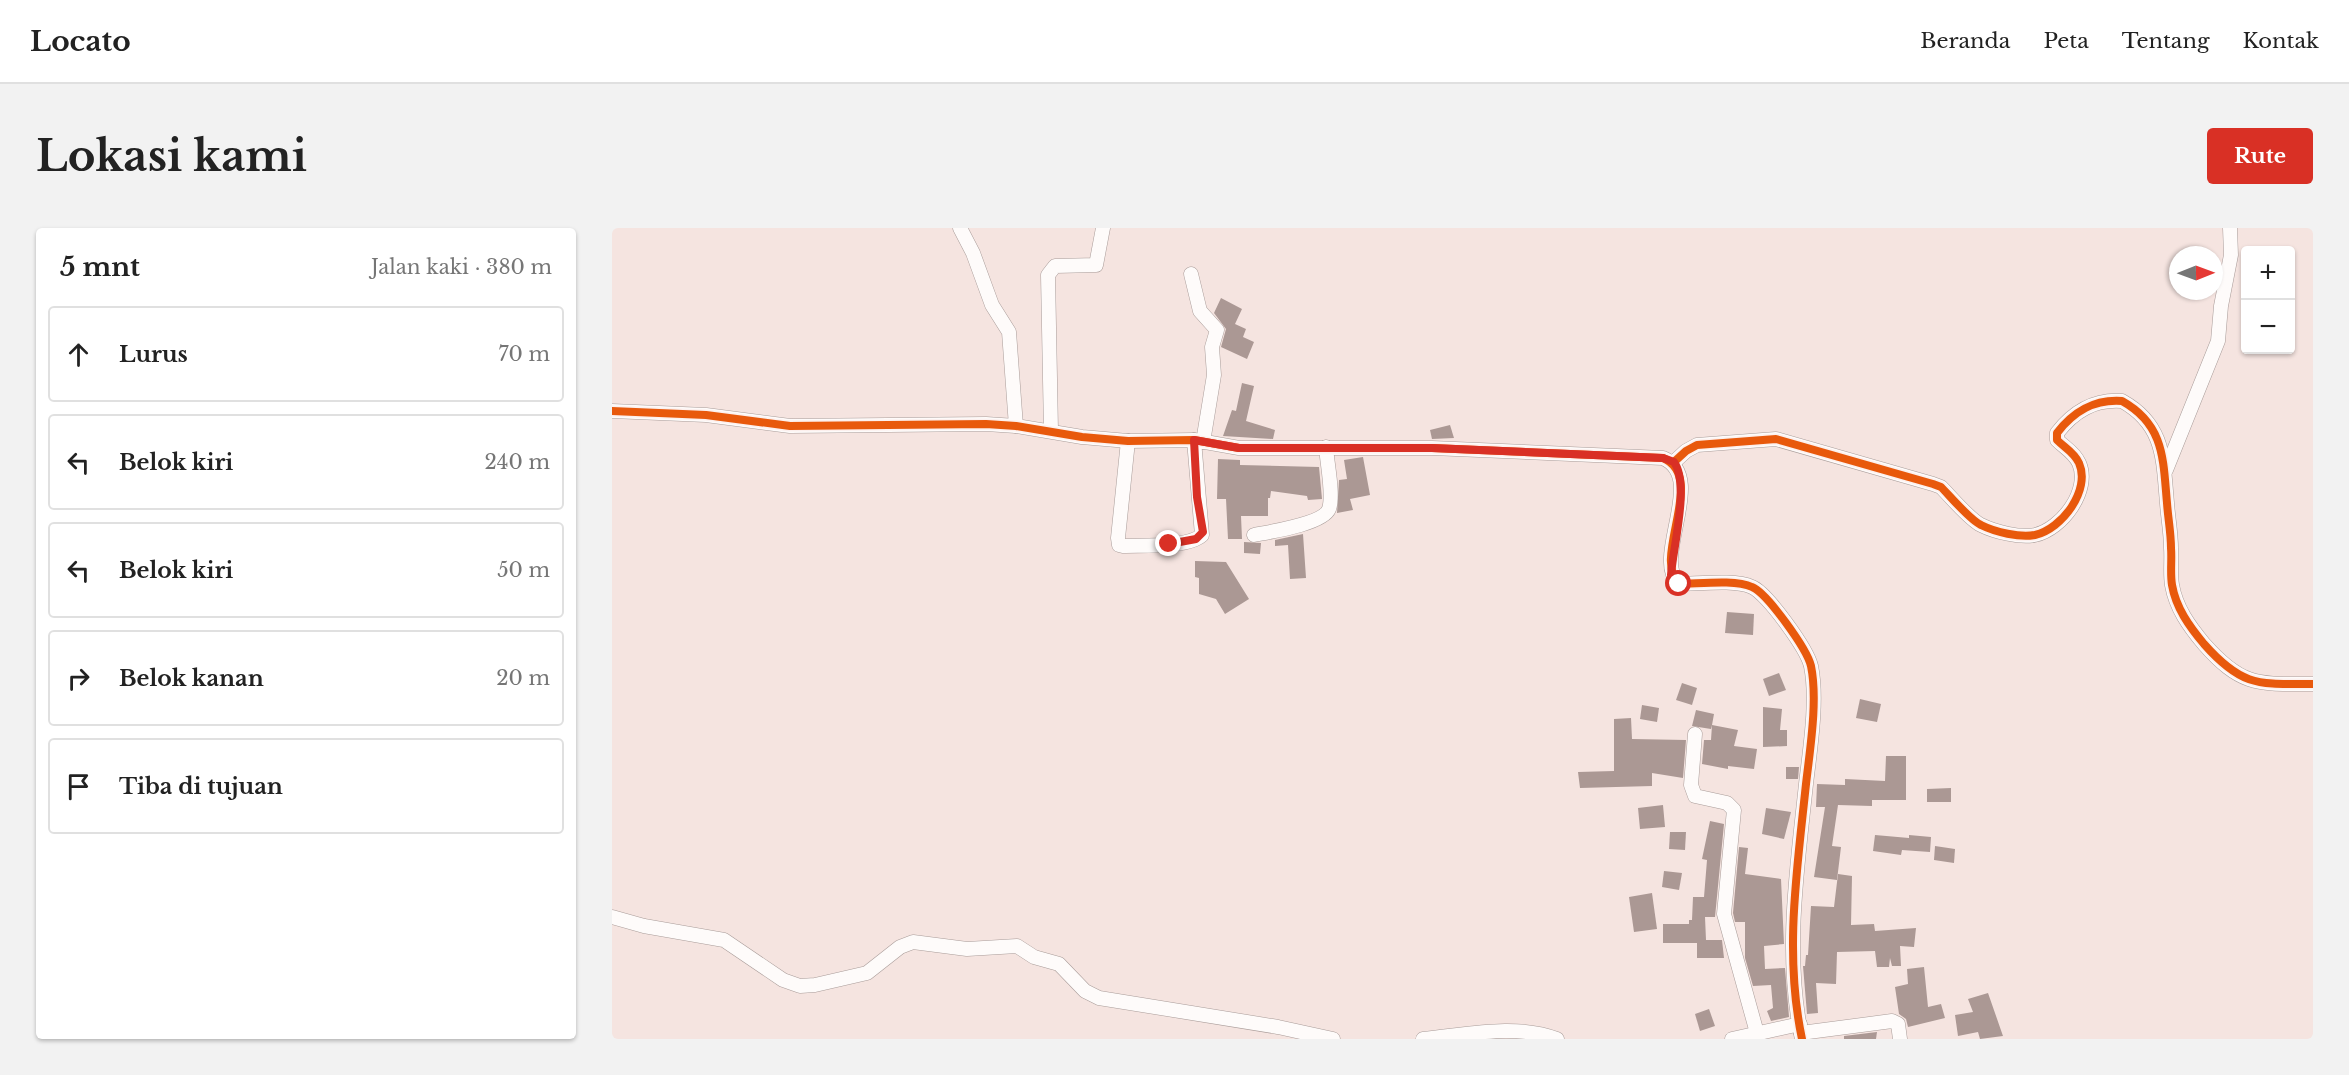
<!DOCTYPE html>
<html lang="id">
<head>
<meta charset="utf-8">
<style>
  body { margin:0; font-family:"Libre Baskerville",serif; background:#f2f2f2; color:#222 }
  .controls { position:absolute; right:18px; top:18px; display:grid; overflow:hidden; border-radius:6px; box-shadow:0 2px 4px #0004 }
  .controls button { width:54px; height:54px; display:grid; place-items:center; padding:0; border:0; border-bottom:2px solid #e0e0e0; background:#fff; color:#222; font:30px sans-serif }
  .compass { position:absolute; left:1557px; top:18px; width:54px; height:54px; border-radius:50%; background:#fff; box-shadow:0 2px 4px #0004; rotate:89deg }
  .stop { position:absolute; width:18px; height:18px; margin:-14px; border:4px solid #d93025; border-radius:50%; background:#fff }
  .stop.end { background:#d93025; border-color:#fff; box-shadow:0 2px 6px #0008 }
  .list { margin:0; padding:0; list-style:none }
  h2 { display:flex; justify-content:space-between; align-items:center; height:78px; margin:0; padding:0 24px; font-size:26px }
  h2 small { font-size:20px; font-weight:400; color:#767676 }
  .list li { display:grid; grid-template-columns:39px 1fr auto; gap:18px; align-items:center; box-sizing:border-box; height:96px; margin:0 12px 12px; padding:0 12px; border:2px solid #e0e0e0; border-radius:6px }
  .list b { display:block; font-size:22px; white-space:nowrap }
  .list em { font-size:20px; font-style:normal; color:#767676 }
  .icon { flex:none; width:33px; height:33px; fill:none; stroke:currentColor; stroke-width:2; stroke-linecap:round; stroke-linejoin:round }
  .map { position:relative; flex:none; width:1701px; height:811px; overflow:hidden; border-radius:6px }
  header { display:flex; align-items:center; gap:36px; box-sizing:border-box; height:84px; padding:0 30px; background:#fff; border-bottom:2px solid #e0e0e0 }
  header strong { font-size:28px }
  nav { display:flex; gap:33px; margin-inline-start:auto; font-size:21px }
  .intro { display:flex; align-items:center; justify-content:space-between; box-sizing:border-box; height:144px; padding:0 36px }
  h1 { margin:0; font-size:42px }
  .button { padding:15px 27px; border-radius:6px; background:#d93025; color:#fff; font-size:21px; font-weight:700 }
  main { display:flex; gap:36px; padding:0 36px }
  aside { flex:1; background:#fff; border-radius:6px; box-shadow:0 2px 4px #0004 }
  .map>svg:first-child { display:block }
  .building { fill:#ab9894 }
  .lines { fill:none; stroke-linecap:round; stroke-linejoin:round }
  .minor-casing { stroke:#a99c99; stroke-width:15 }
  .minor { stroke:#fefbfa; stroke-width:14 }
  .cycleway-casing { stroke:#fcf0ee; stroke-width:11 }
  .cycleway { stroke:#e8590c; stroke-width:8 }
  .route { stroke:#d93025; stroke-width:8 }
</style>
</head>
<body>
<header>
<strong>Locato</strong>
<nav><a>Beranda</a><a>Peta</a><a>Tentang</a><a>Kontak</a></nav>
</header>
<div class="intro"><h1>Lokasi kami</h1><a class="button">Rute</a></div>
<main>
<aside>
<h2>5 mnt<small>Jalan kaki · 380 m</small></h2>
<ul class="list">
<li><svg class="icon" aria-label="ahead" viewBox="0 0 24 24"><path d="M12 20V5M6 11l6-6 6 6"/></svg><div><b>Lurus</b></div><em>70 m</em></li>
<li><svg class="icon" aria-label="left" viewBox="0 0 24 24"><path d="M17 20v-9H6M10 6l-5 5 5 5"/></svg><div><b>Belok kiri</b></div><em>240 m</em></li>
<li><svg class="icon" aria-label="left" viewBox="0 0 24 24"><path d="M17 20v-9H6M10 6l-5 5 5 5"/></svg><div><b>Belok kiri</b></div><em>50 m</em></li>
<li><svg class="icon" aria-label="right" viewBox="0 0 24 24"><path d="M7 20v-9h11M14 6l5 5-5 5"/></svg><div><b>Belok kanan</b></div><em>20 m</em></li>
<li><svg class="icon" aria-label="arrive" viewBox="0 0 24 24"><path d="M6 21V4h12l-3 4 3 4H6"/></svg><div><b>Tiba di tujuan</b></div></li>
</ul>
</aside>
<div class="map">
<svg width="1701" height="811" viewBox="0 0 1701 811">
  <rect width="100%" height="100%" fill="#f5e4e0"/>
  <g class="building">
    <path d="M609,70L630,81L623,96L634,101L631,109L642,114L635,131L609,119L614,101L602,85Z"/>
    <path d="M630,155L642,158L634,193L663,202L661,211L611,208L620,182L624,183Z"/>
    <path d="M838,197L842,210L820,211L818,202Z"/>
    <path d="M751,229L758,267L738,271L741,282L725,285L727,252L735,251L732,232Z"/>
    <path d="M606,231L628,232V237L707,239L710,271L696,272L695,268L659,263L658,270H656V288H629L630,311H616L614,271H605Z"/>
    <path d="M691,306L694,350L678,351L676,317L663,318V312Z"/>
    <path d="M632,314L649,315L648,326L632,325Z"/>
    <path d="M583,333L614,334L637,371L613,386L604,371L587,366V350L583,349Z"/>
    <path d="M1115,384L1142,386L1141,407L1113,405Z"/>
    <path d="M1167,445L1174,462L1157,468L1151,451Z"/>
    <path d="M1070,455L1085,460L1080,477L1064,472Z"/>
    <path d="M1248,471L1269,476L1265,494L1244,490Z"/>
    <path d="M1030,477L1047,480L1045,494L1028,491Z"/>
    <path d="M1151,479L1170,481L1168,502H1175V518L1151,519Z"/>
    <path d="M1084,482L1102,486L1100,497L1126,502L1122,518L1145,521L1142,541L1116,538V541L1090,536L1092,512H1099L1100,497L1099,501L1080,498Z"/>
    <path d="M1019,490L1020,511L1074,512L1071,550L1040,545V558L968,560L966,544L1002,543V491Z"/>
    <path d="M1274,528H1294V572H1260V578L1226,577L1220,618L1229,619L1225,652L1202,649L1213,579H1204L1205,556L1233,557V551L1273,553Z"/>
    <path d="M1174,539H1187L1186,551H1174Z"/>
    <path d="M1339,560V574H1315V561Z"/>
    <path d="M1051,577L1053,599L1028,601L1026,580Z"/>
    <path d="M1154,580L1179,584L1172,611L1150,606Z"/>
    <path d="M1098,593L1112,596L1103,689H1093L1094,712H1110L1112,730H1085V715H1051V696H1077V692H1080L1081,669H1092L1095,632L1090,631Z"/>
    <path d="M1058,604H1074L1073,622L1057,621Z"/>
    <path d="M1263,607L1297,610V607L1319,609L1318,624L1290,622L1289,627L1261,623Z"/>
    <path d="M1323,618L1343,621L1342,635L1322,632Z"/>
    <path d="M1127,619L1136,620L1133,646L1169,651L1172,716L1152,718L1153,741L1173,740L1177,789L1159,793L1155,783L1161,780L1159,757L1141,758L1133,730V694H1123L1121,685Z"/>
    <path d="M1052,643L1070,645L1067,662L1050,659Z"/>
    <path d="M1226,646L1240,648L1239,697L1262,696L1263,703L1304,700L1302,719L1288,718L1289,738H1280L1278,730L1277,739H1265L1263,723L1225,724L1224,756L1204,755L1206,785L1195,786L1191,738H1193L1194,727H1196L1199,678L1222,679Z"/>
    <path d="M1040,665L1045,701L1022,704L1017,669Z"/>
    <path d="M1312,739L1316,779L1329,776L1333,790L1296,799L1294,791L1287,786L1283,759L1296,756L1295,741Z"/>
    <path d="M1376,765L1391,808L1368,811L1366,804L1346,808L1343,787L1361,784L1356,771Z"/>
    <path d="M1097,781L1103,798L1088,803L1083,786Z"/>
    <path d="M1265,804L1264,811H1232V808Z"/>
  </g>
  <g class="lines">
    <defs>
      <g id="minor">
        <path d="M348,0L361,25L380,77L397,104L404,198"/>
        <path d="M579,46L588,83L605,102L600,119L602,147L591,214"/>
        <path d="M0,183L94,187L178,198L374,196L404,198L470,209L516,213L582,212L627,220H820L1051,230C1096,249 1039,330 1067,356C1086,356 1123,351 1140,359C1155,365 1195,421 1199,438C1206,472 1198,521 1194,556C1185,642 1172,726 1190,811"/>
        <path d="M439,203L436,47L443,38L484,37L491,0"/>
        <path d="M516,213L506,310L507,317L511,318C530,317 576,320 590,307L582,212"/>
        <path d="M1062,234L1074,223L1085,217L1164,211L1321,256L1329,259C1338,268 1358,292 1369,297C1383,304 1408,310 1423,307C1450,301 1479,262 1467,235C1462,224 1453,220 1445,212V205C1462,183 1482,171 1510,173C1553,197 1551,232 1555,275C1556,290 1559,305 1559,320C1560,332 1558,345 1560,357C1564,380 1577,398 1592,416C1630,459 1646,456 1701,456"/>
        <path d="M1554,242L1606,113L1609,78L1619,27L1618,0"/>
        <path d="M642,307C657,304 711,296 717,281C722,267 715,235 714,219"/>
        <path d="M1083,506L1079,557L1083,568L1115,575L1122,582L1112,686L1145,805"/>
        <path d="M0,689L32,698L112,712L171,752L188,758L203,757L255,745L288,719L301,714L355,721L405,718L422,729L447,736L473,763L487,770L666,799L721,811"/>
        <path d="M1189,805L1280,793L1286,796L1288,811"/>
        <path d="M811,811C854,807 903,795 945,811"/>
        <path d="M1120,811L1188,796"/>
      </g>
    </defs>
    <use href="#minor" class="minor-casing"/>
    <use href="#minor" class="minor"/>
    <defs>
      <g id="cycleway">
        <path d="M0,183L94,187L178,198L374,196L404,198L470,209L516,213L582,212L627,220H820L1051,230C1096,249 1039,330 1067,356C1086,356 1123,351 1140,359C1155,365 1195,421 1199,438C1206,472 1198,521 1194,556C1185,642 1172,726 1190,811"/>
        <path d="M1062,234L1074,223L1085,217L1164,211L1321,256L1329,259C1338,268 1358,292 1369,297C1383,304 1408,310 1423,307C1450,301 1479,262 1467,235C1462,224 1453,220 1445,212V205C1462,183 1482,171 1510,173C1553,197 1551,232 1555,275C1556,290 1559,305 1559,320C1560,332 1558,345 1560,357C1564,380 1577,398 1592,416C1630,459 1646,456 1701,456"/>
      </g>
    </defs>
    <use href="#cycleway" class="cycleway-casing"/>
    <use href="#cycleway" class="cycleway"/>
  </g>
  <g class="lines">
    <path class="route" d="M557,316L584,311L591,304L585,269L582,212L627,220H820L1051,230L1062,234C1078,256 1061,319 1059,347L1067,356"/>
  </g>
</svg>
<div class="controls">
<button>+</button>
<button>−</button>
</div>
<svg class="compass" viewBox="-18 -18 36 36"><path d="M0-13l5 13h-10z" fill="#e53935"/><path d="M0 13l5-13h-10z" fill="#767676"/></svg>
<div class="stop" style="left:1067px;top:356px"></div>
<div class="stop end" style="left:557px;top:316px"></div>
</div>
</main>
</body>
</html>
